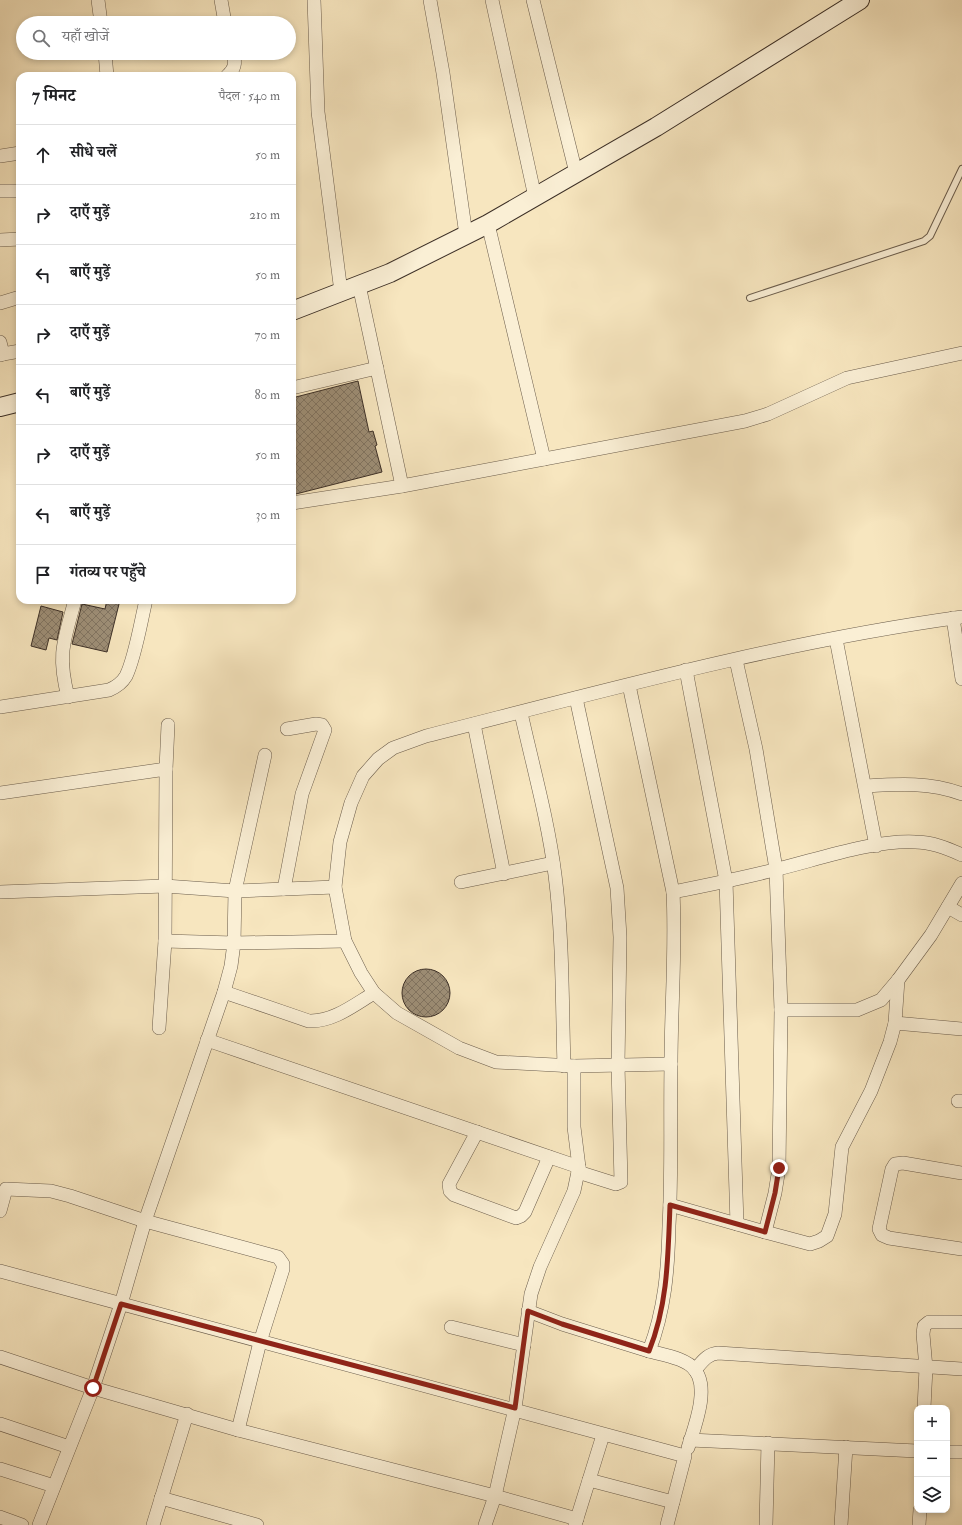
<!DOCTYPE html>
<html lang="hi">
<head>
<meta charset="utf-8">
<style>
  body { margin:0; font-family:"IM FELL Double Pica","Noto Serif Devanagari",serif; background:#f2f2f2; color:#202124 }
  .controls { position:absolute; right:12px; bottom:12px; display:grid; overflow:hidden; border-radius:8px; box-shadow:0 2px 6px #0003 }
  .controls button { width:36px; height:36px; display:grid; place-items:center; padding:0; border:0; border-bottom:1px solid #e0e0e0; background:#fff; color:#202124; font:20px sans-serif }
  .stop { position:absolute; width:12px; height:12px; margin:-9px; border:3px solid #8f2418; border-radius:50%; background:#fff }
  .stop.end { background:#8f2418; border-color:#fff; box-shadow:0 1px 4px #0008 }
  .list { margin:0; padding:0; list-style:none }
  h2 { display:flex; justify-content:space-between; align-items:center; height:52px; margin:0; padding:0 16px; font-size:17px }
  h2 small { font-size:13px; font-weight:400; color:#757577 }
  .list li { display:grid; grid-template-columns:26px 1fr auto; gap:12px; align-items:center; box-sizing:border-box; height:60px; padding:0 16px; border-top:1px solid #e0e0e0 }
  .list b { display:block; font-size:15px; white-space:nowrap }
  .list em { font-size:13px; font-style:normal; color:#757577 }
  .icon { flex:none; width:22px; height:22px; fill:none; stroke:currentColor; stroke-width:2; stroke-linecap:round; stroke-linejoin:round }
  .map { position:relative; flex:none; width:962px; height:1525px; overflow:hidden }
  .search { position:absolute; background:#fff; box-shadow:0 2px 6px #0003; left:16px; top:16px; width:280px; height:44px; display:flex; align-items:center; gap:10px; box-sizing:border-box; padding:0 14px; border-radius:22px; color:#757577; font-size:15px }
  .panel { position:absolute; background:#fff; box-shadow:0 2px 6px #0003; left:16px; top:72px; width:280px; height:532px; border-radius:12px }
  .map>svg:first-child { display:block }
  .building { fill:url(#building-cross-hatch); stroke:#3c2f26 }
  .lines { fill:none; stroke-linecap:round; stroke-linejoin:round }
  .lane-casing { stroke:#6b5d4c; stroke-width:8 }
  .street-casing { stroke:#6b5d4c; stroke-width:14 }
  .secondary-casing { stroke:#3c2f26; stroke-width:20 }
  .lane { stroke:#faefd5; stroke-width:6 }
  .street { stroke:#faefd5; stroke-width:13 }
  .secondary { stroke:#faefd5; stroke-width:18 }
  .route { stroke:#8f2418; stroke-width:5 }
</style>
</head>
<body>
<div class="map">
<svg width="962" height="1525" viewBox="0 0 962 1525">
  <defs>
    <pattern id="building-cross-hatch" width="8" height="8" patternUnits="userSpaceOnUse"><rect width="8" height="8" fill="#9d8e76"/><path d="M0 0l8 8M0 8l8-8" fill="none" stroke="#817461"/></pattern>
  </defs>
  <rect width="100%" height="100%" fill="#f7e6bf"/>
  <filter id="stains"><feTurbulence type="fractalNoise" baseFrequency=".005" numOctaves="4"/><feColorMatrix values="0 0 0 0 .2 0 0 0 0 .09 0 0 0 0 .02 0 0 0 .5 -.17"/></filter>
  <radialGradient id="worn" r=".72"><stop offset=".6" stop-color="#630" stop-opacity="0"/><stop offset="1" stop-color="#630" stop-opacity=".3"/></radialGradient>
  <g class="building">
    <path d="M358,381L369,432L373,431L377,445L375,446L382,472L292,495V398Z"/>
    <path d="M107,600H120L107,652L72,644L82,604L105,609Z"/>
    <path d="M41,606L63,612L57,640L49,638L46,650L31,646Z"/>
    <circle cx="426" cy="993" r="24"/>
  </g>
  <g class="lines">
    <defs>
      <path id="lane" d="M750,298L924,241L930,236L962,169"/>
      <g id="street">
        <path d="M98,0L101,23"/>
        <path d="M221,0L225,23"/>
        <path d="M314,0L318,112L341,292"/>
        <path d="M430,0L443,73L466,235"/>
        <path d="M492,0L535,197"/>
        <path d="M533,0L576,173"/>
        <path d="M105,53L107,76"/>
        <path d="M227,76C235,69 236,63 233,53"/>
        <path d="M0,156L20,153"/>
        <path d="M0,191H20"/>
        <path d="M488,224L544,459"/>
        <path d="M0,240L20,239"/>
        <path d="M359,285L402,486"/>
        <path d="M0,303L20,297"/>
        <path d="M0,342L3,354L0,355"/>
        <path d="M3,354L20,351"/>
        <path d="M292,388L377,368"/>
        <path d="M292,503L402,486L745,421L768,414L847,378L962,353"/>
        <path d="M953,618L962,679"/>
        <path d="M836,639L876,846"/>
        <path d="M736,660L756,749L776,869L781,1010L779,1168L775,1193L765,1232L810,1244L819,1241L827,1236L835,1214L842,1147L871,1091L890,1042L895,1023L898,980"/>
        <path d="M686,670L726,881L737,1224"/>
        <path d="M68,697C57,654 64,641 75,600"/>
        <path d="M576,698L617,888L620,937L618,1065L621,1182L616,1184L578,1172"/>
        <path d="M0,707L109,690C116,687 122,683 126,676C135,658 141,621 146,600"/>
        <path d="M521,713C533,767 548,820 555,875C563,938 562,1003 564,1066"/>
        <path d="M474,724L504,874"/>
        <path d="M865,786C899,784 930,782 962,794"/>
        <path d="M0,793L166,769"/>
        <path d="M461,882L553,863"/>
        <path d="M284,889L302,794L325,730L322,725L316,724L287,729"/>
        <path d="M0,892L165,886L235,891L335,887"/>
        <path d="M673,892C708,885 743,878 778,869C819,859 873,840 915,842C932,842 947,848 962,855"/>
        <path d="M948,907L962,915"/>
        <path d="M165,941L234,943L235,891L265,755"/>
        <path d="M224,992L309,1021C333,1022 354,1005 374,993"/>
        <path d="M781,1010H857L881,1000L898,980L931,935L962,883"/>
        <path d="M895,1023L962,1029"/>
        <path d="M159,1028L165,941L166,769L168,725"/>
        <path d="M207,1040L579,1167"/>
        <path d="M671,1064L574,1066L496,1062L459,1048L397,1013L374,993L361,973L345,941L335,887L340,842L351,803L363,776L378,759L393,748L426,736C603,691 780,642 962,617"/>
        <path d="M958,1101H962"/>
        <path d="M477,1132L449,1184L450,1191L454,1195L516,1218L521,1216L525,1212L549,1157"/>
        <path d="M962,1173L903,1163L895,1164L892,1169L879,1229L882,1235L889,1238L962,1249"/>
        <path d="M670,1205L765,1232"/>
        <path d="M0,1211L6,1189L51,1191L70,1196L145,1221L278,1257L283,1264V1269L260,1342L238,1430"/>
        <path d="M0,1271L685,1456L667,1525"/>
        <path d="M528,1311L562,1324L649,1351C665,1310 668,1269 669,1226C672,1172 670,1118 671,1065C671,1007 676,950 673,892L629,685"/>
        <path d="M451,1327L524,1345"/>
        <path d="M649,1351C663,1355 686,1358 695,1370C710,1389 694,1428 688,1448"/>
        <path d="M0,1357L93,1388L238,1430L495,1496L577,1519"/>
        <path d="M695,1370C702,1362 707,1354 718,1353L962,1369"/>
        <path d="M924,1408L926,1368L923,1334L924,1326L929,1322H960"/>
        <path d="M0,1424L69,1447"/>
        <path d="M690,1440L917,1451"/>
        <path d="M947,1452H962"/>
        <path d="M0,1469L54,1486"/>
        <path d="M589,1480L673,1502"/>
        <path d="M161,1498L257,1525"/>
        <path d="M0,1517L22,1525"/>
        <path d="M39,1525L93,1388L121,1304L145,1221L224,992L231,966L234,943L345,941"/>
        <path d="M153,1525L187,1414"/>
        <path d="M485,1525L495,1496L515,1408L531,1294L540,1267L574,1191L579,1167L574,1127V1066"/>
        <path d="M575,1525L603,1435"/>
        <path d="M766,1525L768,1443"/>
        <path d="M841,1525L846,1447"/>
        <path d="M919,1525L920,1510"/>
      </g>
      <g id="secondary">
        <path d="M292,311L390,273L488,224L656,127L860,0"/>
        <path d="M0,407L20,402"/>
      </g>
    </defs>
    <use href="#lane" class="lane-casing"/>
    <use href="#street" class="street-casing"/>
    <use href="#secondary" class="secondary-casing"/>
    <use href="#lane" class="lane"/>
    <use href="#street" class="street"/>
    <use href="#secondary" class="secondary"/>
  </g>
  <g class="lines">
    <path class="route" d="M93,1388L121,1304L515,1408L528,1311L562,1324L649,1351C668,1304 668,1255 670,1205L765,1232L775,1193L779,1168"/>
  </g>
  <rect width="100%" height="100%" filter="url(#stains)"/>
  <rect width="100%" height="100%" fill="url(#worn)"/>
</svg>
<div class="controls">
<button>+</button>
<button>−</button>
<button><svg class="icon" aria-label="layers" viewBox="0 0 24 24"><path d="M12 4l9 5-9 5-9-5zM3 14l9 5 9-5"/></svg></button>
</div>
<div class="stop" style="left:93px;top:1388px"></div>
<div class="stop end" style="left:779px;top:1168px"></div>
<div class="search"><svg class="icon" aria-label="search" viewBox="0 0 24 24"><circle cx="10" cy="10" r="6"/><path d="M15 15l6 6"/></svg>यहाँ खोजें</div>
<section class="panel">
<h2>7 मिनट<small>पैदल · 540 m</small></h2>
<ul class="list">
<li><svg class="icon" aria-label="ahead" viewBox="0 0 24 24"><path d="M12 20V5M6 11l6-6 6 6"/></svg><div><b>सीधे चलें</b></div><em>50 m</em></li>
<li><svg class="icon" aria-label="right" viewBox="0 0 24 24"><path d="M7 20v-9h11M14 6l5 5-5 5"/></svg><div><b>दाएँ मुड़ें</b></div><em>210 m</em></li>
<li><svg class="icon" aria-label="left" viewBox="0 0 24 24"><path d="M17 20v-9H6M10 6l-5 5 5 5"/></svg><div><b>बाएँ मुड़ें</b></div><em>50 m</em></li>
<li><svg class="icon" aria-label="right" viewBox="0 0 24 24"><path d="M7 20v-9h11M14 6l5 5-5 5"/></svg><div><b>दाएँ मुड़ें</b></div><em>70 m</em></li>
<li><svg class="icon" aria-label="left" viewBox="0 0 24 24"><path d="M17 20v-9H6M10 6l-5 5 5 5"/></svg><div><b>बाएँ मुड़ें</b></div><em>80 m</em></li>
<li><svg class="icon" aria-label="right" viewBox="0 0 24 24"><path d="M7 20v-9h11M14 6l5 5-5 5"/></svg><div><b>दाएँ मुड़ें</b></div><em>50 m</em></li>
<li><svg class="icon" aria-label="left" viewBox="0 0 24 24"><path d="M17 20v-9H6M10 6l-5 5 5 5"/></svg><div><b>बाएँ मुड़ें</b></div><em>30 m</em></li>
<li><svg class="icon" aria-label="arrive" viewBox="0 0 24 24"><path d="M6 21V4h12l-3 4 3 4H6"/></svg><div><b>गंतव्य पर पहुँचे</b></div></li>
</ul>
</section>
</div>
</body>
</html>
